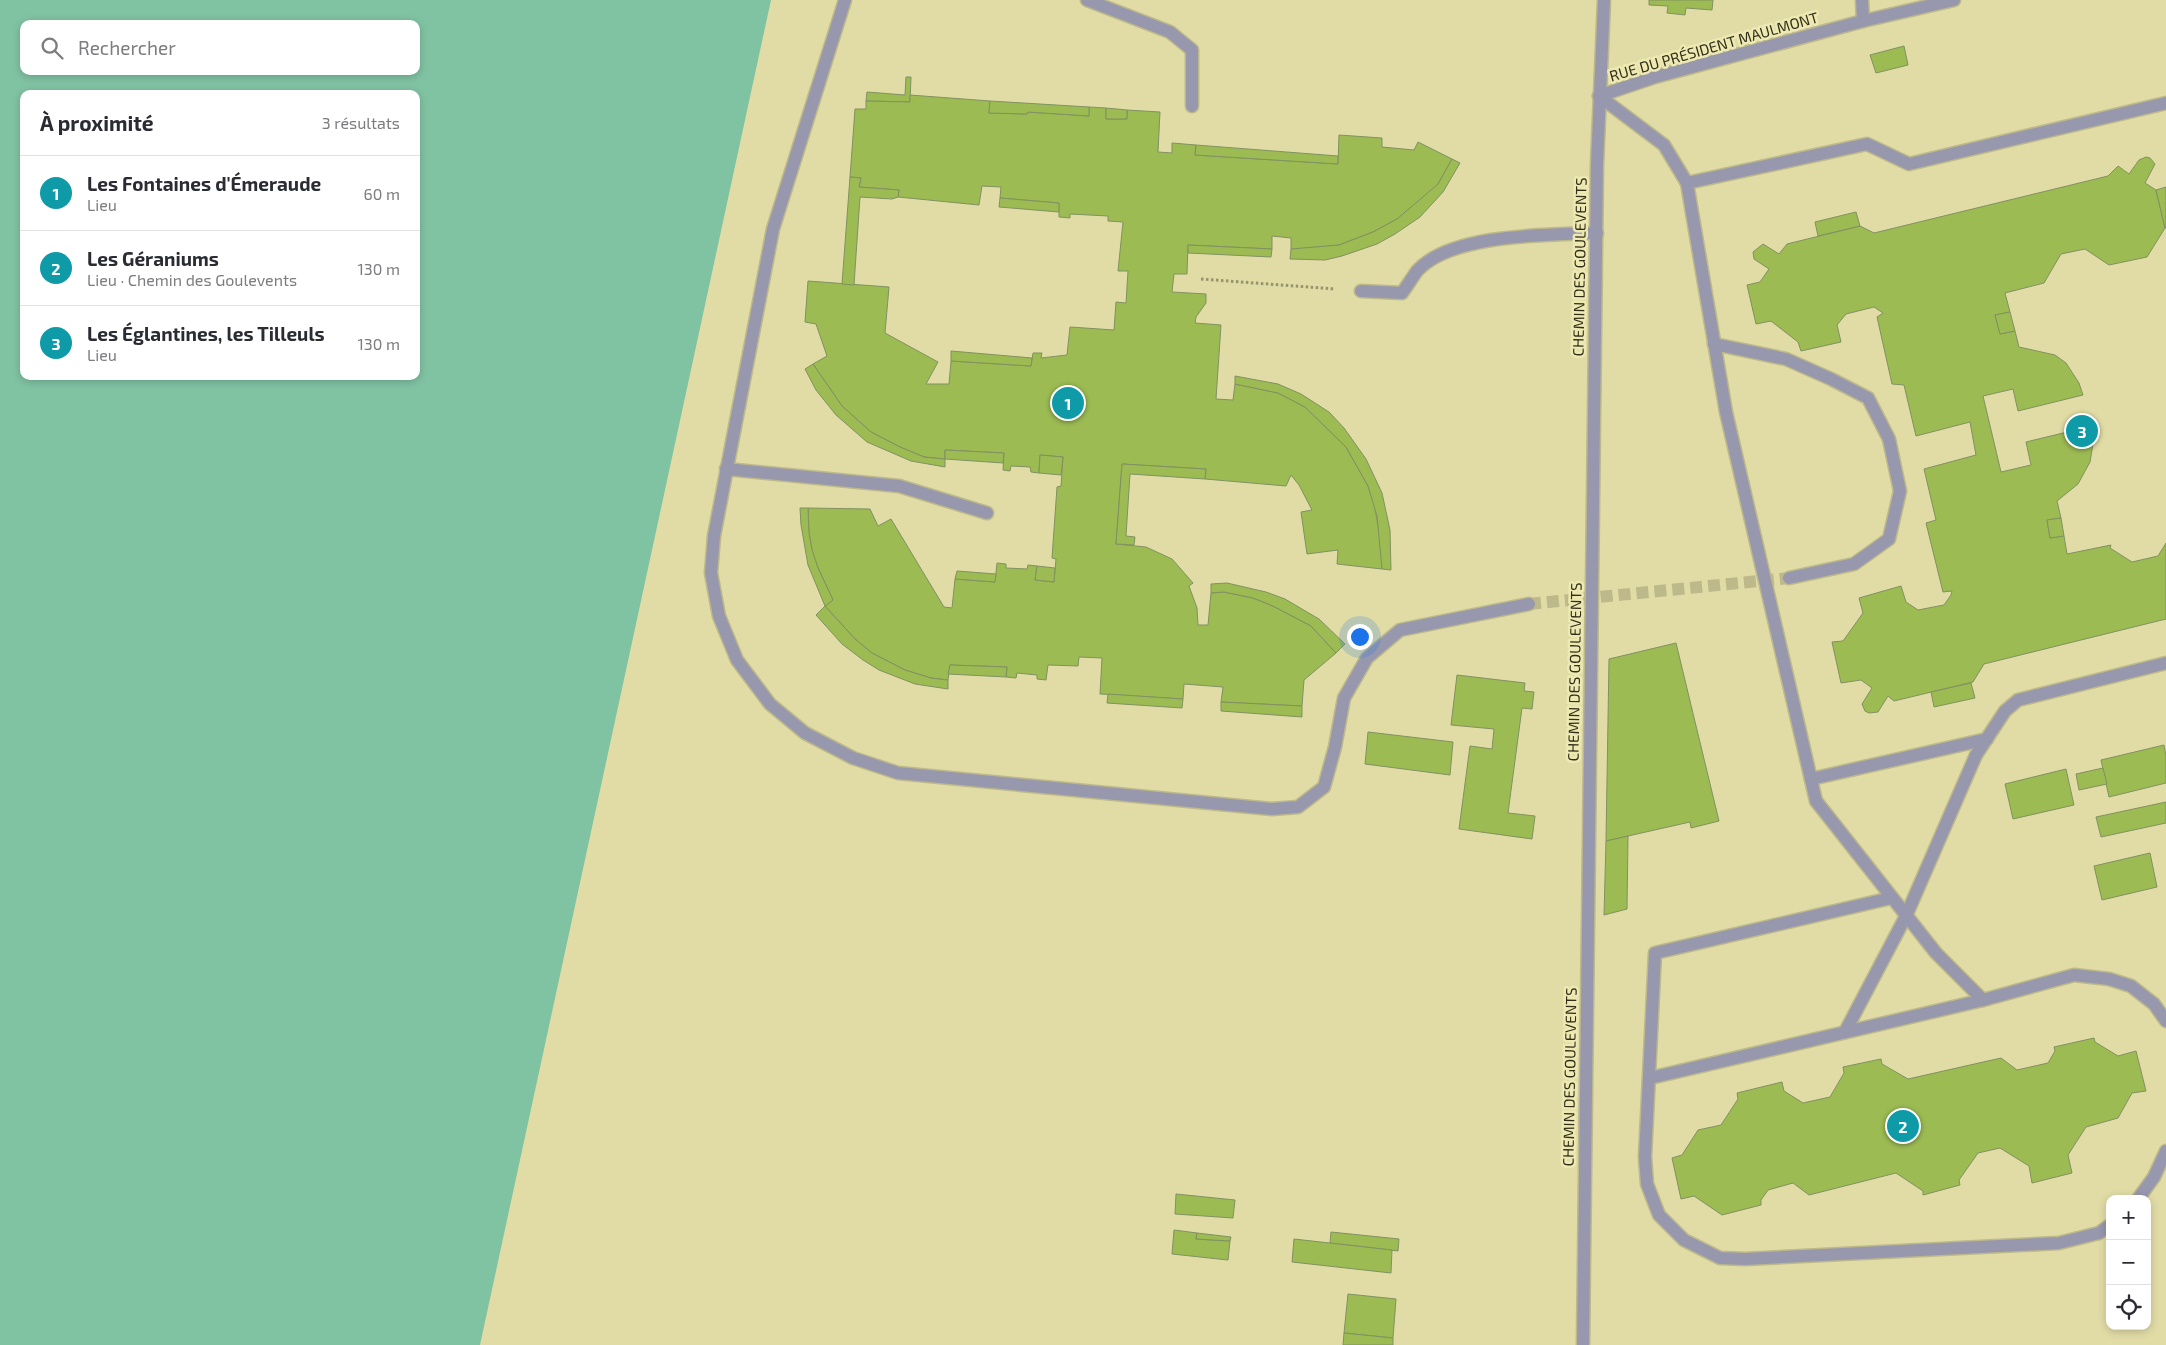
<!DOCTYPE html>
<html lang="fr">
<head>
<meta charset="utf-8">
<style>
  body { margin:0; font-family:"Exo 2",sans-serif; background:#f2f2f3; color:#2b2b33 }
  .controls { position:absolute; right:15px; bottom:15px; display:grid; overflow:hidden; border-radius:10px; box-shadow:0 2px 8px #0003 }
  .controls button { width:45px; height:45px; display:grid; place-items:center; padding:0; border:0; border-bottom:1px solid #e1e1e2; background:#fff; color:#2b2b33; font:25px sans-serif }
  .you { position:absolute; left:1359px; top:636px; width:18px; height:18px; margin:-12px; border:4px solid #fff; border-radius:50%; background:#1a73e8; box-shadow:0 0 0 8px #1a73e833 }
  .badge { display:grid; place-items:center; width:32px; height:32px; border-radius:50%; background:#6f63dd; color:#fff; font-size:16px; font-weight:700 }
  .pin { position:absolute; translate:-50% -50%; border:2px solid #fff; box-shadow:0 1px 5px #0006 }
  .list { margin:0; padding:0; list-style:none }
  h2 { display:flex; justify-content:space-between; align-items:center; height:65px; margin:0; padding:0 20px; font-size:21px }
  h2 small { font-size:16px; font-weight:400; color:#7c7c81 }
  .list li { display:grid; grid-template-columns:32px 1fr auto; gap:15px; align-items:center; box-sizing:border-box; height:75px; padding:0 20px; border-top:1px solid #e1e1e2 }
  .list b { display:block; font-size:19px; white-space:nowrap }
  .list p { margin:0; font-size:16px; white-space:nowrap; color:#7c7c81 }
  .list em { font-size:16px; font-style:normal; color:#7c7c81 }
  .icon { flex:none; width:28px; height:28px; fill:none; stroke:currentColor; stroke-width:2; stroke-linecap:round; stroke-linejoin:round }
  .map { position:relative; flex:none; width:2166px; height:1345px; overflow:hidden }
  .search { position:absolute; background:#fff; box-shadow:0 2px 8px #0003; left:20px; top:20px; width:400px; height:55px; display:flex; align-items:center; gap:12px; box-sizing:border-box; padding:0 18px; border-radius:10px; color:#7c7c81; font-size:19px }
  .panel { position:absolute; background:#fff; box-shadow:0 2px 8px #0003; left:20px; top:90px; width:400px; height:290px; border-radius:10px }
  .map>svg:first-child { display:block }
  .green { fill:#80c3a3; fill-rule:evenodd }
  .building { fill:#9cbb53; stroke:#819161 }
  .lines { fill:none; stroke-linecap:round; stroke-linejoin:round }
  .minor-tunnel { stroke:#beb98a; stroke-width:12; stroke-dasharray:12 6; stroke-linecap:butt }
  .minor-casing { stroke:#beb98a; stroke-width:15 }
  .path { stroke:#97936b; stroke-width:3; stroke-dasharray:2.5 2.5; stroke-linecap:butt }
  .minor { stroke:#9798ae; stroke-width:12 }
  .labels { text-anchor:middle; stroke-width:5; stroke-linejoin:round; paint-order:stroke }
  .street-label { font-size:15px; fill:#312f19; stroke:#eee9b2 }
</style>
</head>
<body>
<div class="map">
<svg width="2166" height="1345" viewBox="0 0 2166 1345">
  <rect width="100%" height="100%" fill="#e1dca6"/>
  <path class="green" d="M0,0H771L480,1345H0ZM24,24H416V71H24ZM24,94H416V376H24Z"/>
  <g class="building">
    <path d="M1649,0H1713L1712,10L1686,8L1685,15L1667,13L1668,6L1649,5Z"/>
    <path d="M1904,46L1908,65L1876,73L1870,55Z"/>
    <path d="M906,77H911L910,102L866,101L867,92L905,95Z"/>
    <path d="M910,95L990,101L989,113L1027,114L1028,112L1089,116V107L1106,108V119H1127V110L1160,112L1158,152L1172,153V143L1196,145L1195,155L1338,164L1339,135L1382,138V147L1414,150L1418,142L1452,159L1438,184L1425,197L1397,219L1373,232L1339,245L1301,249H1291V238L1272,236V249L1188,245L1187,274H1174L1172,292L1206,294V303L1196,317L1195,323L1221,325L1216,399L1233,400L1235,384L1278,393L1305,407L1346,447L1368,486L1374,503L1381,543L1382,569L1337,564L1338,550L1307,554L1301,512L1312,510L1299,485L1291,475L1286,486L1205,479L1206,469L1122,464L1116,544L1146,547L1172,559L1193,583L1189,586L1197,608L1198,625H1208L1211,593L1224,592L1253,598L1273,606L1311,626L1336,653L1304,680L1302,706L1221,702L1223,687L1184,684L1183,699L1100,694L1102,658L1079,657L1078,666L1048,665L1046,680L1037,679V675L1017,673L1016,678L1006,677L1007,667L950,665L948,680L931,678L905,670L872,653L855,639L825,606L833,600L818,568L812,550L809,533L808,508L870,509L878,526L891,519L944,607L952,608L955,579L995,582L997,563L1006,564V568L1027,569L1028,565L1037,566L1035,580L1054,582L1056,559L1052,558L1057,487L1061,486L1063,457L1040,455L1039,473L1031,472L1030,467L1011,466L1010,471L1003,470L1004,453L945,450V459L924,457L900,447L871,432L842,406L813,364L827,356L816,324L805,322L808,281L889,287L885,333L938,362L926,384H949L951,361L1031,366L1033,353H1042L1041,358L1067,355L1070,327L1114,330L1116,302L1126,303L1128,271H1118L1123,222L1108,221V216L1070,214V218L1059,217V203L1000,198L1001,187L982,186L979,205L898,197L899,190L859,187L861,178L850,177L855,109H866V101L910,102Z"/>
    <path d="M990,101L1089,107V116L1028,112L1027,114L989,113Z"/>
    <path d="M1106,108L1127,110V119H1106Z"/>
    <path d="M1196,145L1338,156V164L1195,155Z"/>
    <path d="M2146,157L2150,158L2155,164L2145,183L2156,190L2165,228L2147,257L2109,265L2085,249L2061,254L2044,283L2005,293L2010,312L1995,315L2000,334L2015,331L2019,347L2055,355L2066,363L2079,383L2083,395L2018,411L2013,389L1983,396L2001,472L2031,465L2026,442L2092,426L2094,438L2090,462L2078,484L2057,501L2061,518L2047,520L2050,538L2064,536L2067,554L2111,545L2110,548L2132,562L2158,556L2166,543V619L1984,664L1973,682L1894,701L1888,696L1878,712L1869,713L1865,711L1862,704L1872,688L1861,680L1841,683L1832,642L1843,641L1863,613L1859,598L1901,586L1906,602L1918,610L1944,605L1951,595L1952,591L1943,592L1926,523L1936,520L1924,469L1976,455L1970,422L1916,436L1904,385L1892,384L1877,317L1883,313L1874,307L1846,314L1837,325L1841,342L1801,351L1798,342L1771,321L1756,324L1747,285L1760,282L1769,269L1754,259L1753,252L1763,244L1779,254L1787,244L1860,226L1874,233L2108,176L2118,166L2129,174L2139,160Z"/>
    <path d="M1452,159L1460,163L1443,192L1420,217L1395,234L1377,244L1342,256L1325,260L1290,259L1291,249L1339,245L1373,232L1397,219L1438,184Z"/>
    <path d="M850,177L861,178L859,187L899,190L898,197L892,199L860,197L854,285L842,284Z"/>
    <path d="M2166,187V228H2165L2156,190Z"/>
    <path d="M1000,198L1059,203V212L999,207Z"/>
    <path d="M1856,212L1860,226L1818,236L1815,222Z"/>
    <path d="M1188,245L1272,249L1271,257L1188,253Z"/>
    <path d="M2010,312L2015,331L2000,334L1995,315Z"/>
    <path d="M951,351L1032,358L1031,366L951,361Z"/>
    <path d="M813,364L842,406L871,432L900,447L924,457L945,459V467L911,461L867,442L836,415L816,390L805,369Z"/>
    <path d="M1235,376L1278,384L1301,394L1329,412L1344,428L1366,459L1382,493L1390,530L1391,570L1382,569L1377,516L1368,486L1346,447L1305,407L1278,393L1235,384Z"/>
    <path d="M945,450L1004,453L1003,463L945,459Z"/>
    <path d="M1040,455L1063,457L1061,475L1039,473Z"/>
    <path d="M1122,464L1206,469L1205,479L1130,474L1126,536L1135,537L1134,545L1116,544Z"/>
    <path d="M800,508H808L809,533L812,550L818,568L833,600L825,606L808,565L801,525Z"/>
    <path d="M2061,518L2064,536L2050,538L2047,520Z"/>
    <path d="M1037,566L1055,568L1054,582L1035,580Z"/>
    <path d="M957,571L996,574L995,582L955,579Z"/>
    <path d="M1227,583L1266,592L1285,599L1319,619L1345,644L1336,653L1311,626L1273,606L1253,598L1224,592L1211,593V584Z"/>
    <path d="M825,606L855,639L872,653L905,670L931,678L948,680V689L915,684L879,670L863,660L842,644L816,615Z"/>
    <path d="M1676,643L1719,821L1691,828L1690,822L1606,841L1609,659Z"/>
    <path d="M950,665L1007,667L1006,677L948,674Z"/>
    <path d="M1457,675L1525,683L1524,691L1534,692L1532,709L1522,708L1508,813L1535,816L1532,839L1459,829L1470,746L1492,749L1494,729L1451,725Z"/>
    <path d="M1971,683L1975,698L1934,707L1931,692Z"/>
    <path d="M1108,694L1183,699L1182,708L1107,703Z"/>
    <path d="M1221,702L1302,706V717L1221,711Z"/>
    <path d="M1368,732L1453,742L1450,775L1365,764Z"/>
    <path d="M2164,745L2166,756V783L2109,797L2101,760Z"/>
    <path d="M2103,768L2107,784L2079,790L2076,774Z"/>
    <path d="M2066,769L2074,805L2013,819L2005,784Z"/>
    <path d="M2166,802V823L2101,837L2096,817Z"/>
    <path d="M1628,836L1627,909L1604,915L1606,841Z"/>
    <path d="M2150,853L2157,887L2102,900L2094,866Z"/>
    <path d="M2094,1038L2095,1042L2118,1056L2136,1051L2146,1091L2132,1093L2118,1118L2086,1127L2068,1155L2072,1173L2032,1183L2029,1166L2000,1148L1978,1153L1959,1180L1960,1185L1923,1195V1191L1896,1173L1809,1195L1793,1183L1768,1190L1761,1200V1205L1722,1215L1694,1196L1681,1199L1672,1158L1682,1155L1698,1130L1721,1125L1738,1099L1737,1093L1782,1082L1784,1091L1803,1103L1830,1097L1844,1073L1843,1067L1881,1059L1882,1064L1908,1079L2001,1058L2017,1070L2048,1063L2055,1051L2054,1047Z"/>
    <path d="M1176,1194L1235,1200L1233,1218L1175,1214Z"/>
    <path d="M1174,1230L1197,1233L1196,1239L1230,1241L1228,1260L1172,1254Z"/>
    <path d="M1331,1232L1399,1239L1398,1251L1330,1243Z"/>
    <path d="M1197,1233L1231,1237L1230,1241L1196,1239Z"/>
    <path d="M1294,1239L1392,1250L1391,1273L1292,1262Z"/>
    <path d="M1348,1294L1396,1299L1393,1338L1344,1333Z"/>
    <path d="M1344,1333L1393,1338V1345H1343Z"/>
  </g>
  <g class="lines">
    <path class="minor-tunnel" d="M1529,604L1789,578"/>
    <defs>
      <g id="minor">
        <path d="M845,0L773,229L714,536L711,573L719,616L737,660L770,704L805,733L853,758L898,773L1272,809L1298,807L1324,787L1335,747L1344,698L1367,658L1400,630L1529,604"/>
        <path d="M1087,0L1170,32L1192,50V106"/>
        <path d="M1862,0L1863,21"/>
        <path d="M1599,96L1664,145L1687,183L1867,144L1909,164L2166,103"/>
        <path d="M1599,96L1655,77L1863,21L1954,0"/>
        <path d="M1687,183L1726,412L1816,801L1936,953L1983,1000L2074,975L2109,979L2131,986L2154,1004L2166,1021"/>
        <path d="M1361,291L1402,293C1407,286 1412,278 1417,271C1451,233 1549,235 1597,233"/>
        <path d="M1714,344L1786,359L1831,379L1868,398L1889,439L1900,491L1889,539L1854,564L1789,578"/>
        <path d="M726,469L899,486L987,513"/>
        <path d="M1811,779L1987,739"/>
        <path d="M1891,898L1655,953L1645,1157L1647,1184L1659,1215L1684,1240L1720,1258L1745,1259L2059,1243L2099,1233L2110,1225"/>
        <path d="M1845,1032L1906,916L1976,755L2005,711L2018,700L2166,663"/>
        <path d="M1650,1078L1983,1000"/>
        <path d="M2138,1199L2154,1177L2166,1151"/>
        <path d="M1583,1345L1597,164L1604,0"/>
      </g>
    </defs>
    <use href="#minor" class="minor-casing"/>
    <path class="path" d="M1201,279L1335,289"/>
    <use href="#minor" class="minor"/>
  </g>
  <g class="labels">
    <g class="street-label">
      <text transform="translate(1714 47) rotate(-16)" y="5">RUE DU PRÉSIDENT MAULMONT</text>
      <text transform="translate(1580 267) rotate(-89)" y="5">CHEMIN DES GOULEVENTS</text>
      <text transform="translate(1575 672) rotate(-89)" y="5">CHEMIN DES GOULEVENTS</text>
      <text transform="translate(1570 1077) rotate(-89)" y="5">CHEMIN DES GOULEVENTS</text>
    </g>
  </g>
</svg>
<div class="controls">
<button>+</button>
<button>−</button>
<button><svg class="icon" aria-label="locate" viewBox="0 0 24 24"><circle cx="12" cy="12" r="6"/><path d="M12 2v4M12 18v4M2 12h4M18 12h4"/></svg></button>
</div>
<div class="you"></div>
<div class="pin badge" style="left:1068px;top:403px;background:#0f9aa8">1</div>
<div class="pin badge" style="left:1903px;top:1126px;background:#0f9aa8">2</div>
<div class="pin badge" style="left:2082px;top:431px;background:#0f9aa8">3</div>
<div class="search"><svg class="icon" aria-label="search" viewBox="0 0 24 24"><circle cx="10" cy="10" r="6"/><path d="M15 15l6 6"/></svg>Rechercher</div>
<section class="panel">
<h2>À proximité<small>3 résultats</small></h2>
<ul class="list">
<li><span class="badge" style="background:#0f9aa8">1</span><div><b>Les Fontaines d'Émeraude</b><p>Lieu</p></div><em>60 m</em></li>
<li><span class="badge" style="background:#0f9aa8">2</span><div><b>Les Géraniums</b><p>Lieu · Chemin des Goulevents</p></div><em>130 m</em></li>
<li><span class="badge" style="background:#0f9aa8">3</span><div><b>Les Églantines, les Tilleuls</b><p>Lieu</p></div><em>130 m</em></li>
</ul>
</section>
</div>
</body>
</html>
